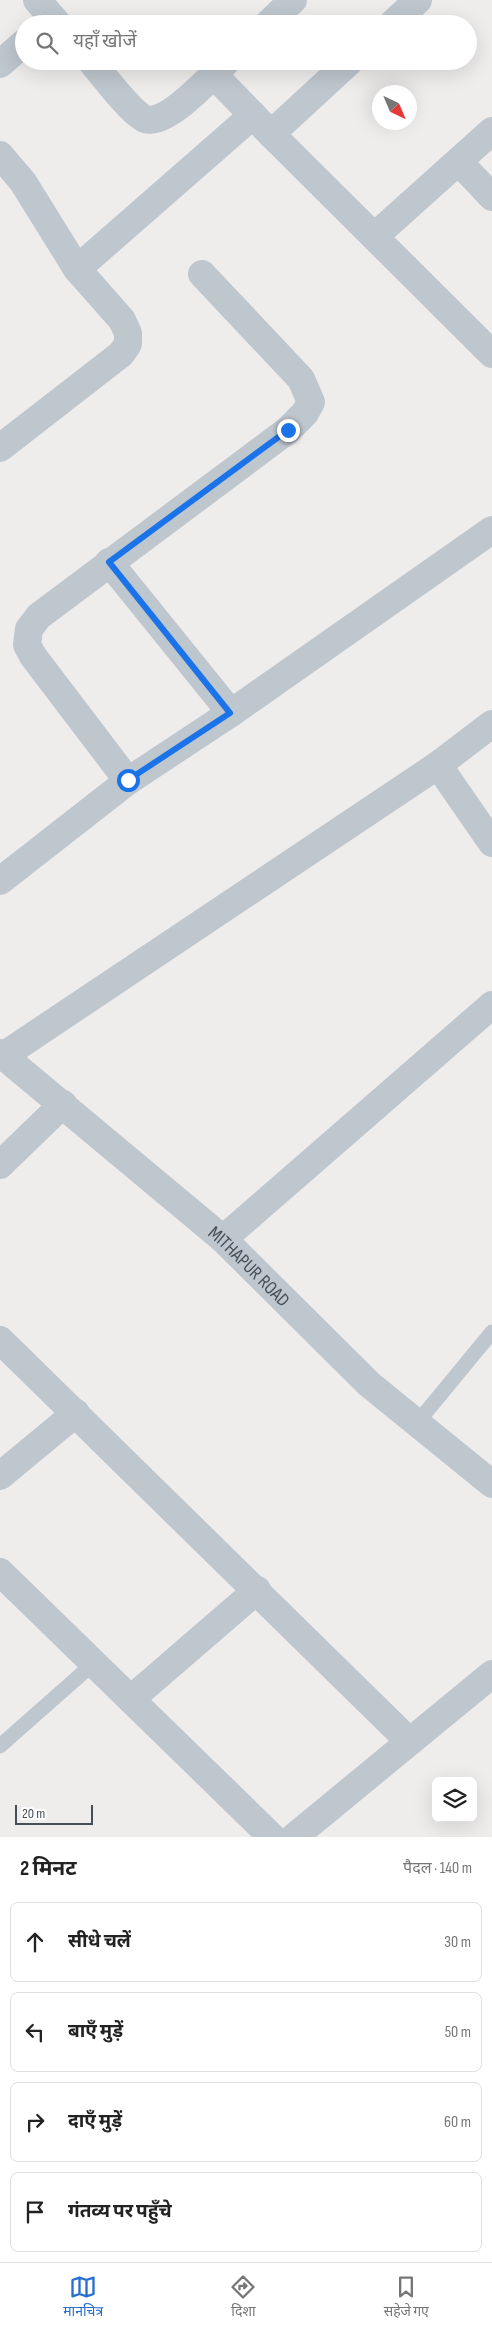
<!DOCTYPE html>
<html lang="hi">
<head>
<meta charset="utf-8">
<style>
  body { margin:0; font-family:"Sofia Sans Condensed","Noto Sans Devanagari",sans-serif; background:#f2f2f2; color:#222 }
  .controls { position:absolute; right:15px; bottom:15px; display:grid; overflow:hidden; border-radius:8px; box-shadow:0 5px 20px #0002 }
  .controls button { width:45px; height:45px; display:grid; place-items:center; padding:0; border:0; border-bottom:1px solid #e0e0e0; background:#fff; color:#222; font:25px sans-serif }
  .compass { position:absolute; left:372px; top:85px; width:45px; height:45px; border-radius:50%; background:#fff; box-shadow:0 5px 20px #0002; rotate:136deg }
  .scale { position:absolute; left:15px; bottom:12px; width:78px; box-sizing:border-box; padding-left:5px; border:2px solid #464f58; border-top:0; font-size:14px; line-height:18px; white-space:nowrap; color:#464f58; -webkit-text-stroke:4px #fff; paint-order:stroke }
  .stop { position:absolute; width:15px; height:15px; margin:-11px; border:4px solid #1a73e8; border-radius:50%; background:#fff }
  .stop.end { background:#1a73e8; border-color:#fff; box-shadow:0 1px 5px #0008 }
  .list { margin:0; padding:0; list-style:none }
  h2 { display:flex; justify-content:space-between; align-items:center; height:65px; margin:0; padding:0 20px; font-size:21px }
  h2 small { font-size:16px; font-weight:400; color:#767676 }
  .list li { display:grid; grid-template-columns:32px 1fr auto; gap:15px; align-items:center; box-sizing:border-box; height:80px; margin:0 10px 10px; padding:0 10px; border:1px solid #e0e0e0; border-radius:8px }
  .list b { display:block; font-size:19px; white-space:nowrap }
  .list em { font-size:16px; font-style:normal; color:#767676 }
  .icon { flex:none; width:28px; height:28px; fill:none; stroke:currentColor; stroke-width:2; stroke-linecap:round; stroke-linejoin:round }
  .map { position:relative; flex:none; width:492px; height:1837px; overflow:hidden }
  .search { position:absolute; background:#fff; box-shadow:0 5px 20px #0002; left:15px; right:15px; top:15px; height:55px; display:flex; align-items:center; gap:12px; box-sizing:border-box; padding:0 18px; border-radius:28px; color:#767676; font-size:19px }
  .sheet { height:425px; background:#fff }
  nav { display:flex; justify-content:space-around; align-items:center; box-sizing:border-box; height:70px; border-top:1px solid #e0e0e0; background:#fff; font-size:14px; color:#767676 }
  nav a { display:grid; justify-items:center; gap:2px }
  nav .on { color:#266ecf }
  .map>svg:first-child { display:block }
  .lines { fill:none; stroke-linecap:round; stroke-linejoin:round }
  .service { stroke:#bec6ce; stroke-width:15 }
  .minor { stroke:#bec6ce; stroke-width:28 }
  .tertiary { stroke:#bec6ce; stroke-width:28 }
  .route { stroke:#1a73e8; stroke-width:6 }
  .labels { text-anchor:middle; stroke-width:4; stroke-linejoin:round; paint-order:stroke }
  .street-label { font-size:19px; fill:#464f58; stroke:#fff }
</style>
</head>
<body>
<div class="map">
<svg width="492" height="1837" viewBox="0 0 492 1837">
  <rect width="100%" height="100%" fill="#efecec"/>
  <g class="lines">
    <g class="service">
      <path d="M417,1423L492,1332"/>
      <path d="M0,1746L94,1663"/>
    </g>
    <g class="minor">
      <path d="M37,0L58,24"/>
      <path d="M268,24L293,0"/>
      <path d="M392,24L418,0"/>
      <path d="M91,61C104,76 127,108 143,118C164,130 211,76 226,62"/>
      <path d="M0,64L24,43"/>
      <path d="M213,74L271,134L492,354"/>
      <path d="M271,134L350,61"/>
      <path d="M0,155L23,182L77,269L122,320L128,333V344L121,354L0,448"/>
      <path d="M459,162L492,197"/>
      <path d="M375,236L492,131"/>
      <path d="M77,269L253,115"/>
      <path d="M109,562L231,713"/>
      <path d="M438,765L492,843"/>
      <path d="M128,781L33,656L27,645L29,629L39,616L288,430L305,413L311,402L301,379L202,274"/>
      <path d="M0,881L128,781L231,713L492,530"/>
      <path d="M3,1056L438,765L492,724"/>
      <path d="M0,1165L63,1104"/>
      <path d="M223,1239L492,1005"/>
      <path d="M0,1340L409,1741"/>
      <path d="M0,1476L76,1413"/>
      <path d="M0,1572L272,1837"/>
      <path d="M131,1699L257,1590"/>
      <path d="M294,1837L492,1674"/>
    </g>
    <path class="tertiary" id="s1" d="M0,1053L223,1239L369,1384L492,1484"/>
  </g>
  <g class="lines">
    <path class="route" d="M128,780L230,713L109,562L288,430"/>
  </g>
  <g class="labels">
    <g class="street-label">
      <text dy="7" stroke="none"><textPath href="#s1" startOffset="328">MITHAPUR ROAD</textPath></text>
    </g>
  </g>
</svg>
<div class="controls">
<button><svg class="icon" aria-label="layers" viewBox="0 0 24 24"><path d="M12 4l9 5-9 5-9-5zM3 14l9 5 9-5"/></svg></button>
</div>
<svg class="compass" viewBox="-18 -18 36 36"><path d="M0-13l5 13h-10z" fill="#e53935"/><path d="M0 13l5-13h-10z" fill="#767676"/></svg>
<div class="scale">20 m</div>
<div class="stop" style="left:128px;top:780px"></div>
<div class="stop end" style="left:288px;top:430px"></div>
<div class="search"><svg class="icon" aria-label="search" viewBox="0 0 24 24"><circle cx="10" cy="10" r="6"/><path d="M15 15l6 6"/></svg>यहाँ खोजें</div>
</div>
<section class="sheet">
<h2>2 मिनट<small>पैदल · 140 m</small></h2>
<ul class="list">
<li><svg class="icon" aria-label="ahead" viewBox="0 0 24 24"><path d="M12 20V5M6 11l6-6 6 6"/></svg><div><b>सीधे चलें</b></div><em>30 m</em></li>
<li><svg class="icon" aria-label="left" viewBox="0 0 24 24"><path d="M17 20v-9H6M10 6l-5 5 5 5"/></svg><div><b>बाएँ मुड़ें</b></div><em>50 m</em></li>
<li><svg class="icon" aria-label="right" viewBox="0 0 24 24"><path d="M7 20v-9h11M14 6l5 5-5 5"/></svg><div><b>दाएँ मुड़ें</b></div><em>60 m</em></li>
<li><svg class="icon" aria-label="arrive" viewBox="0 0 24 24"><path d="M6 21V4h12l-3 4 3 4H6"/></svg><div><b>गंतव्य पर पहुँचे</b></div></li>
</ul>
</section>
<nav>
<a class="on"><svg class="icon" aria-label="map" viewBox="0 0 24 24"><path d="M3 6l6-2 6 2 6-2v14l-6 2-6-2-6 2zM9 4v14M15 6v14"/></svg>मानचित्र</a>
<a><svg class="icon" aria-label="directions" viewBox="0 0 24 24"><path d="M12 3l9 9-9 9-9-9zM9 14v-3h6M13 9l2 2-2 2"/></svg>दिशा</a>
<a><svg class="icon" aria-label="saved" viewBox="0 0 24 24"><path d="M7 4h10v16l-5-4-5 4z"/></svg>सहेजे गए</a>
</nav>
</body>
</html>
